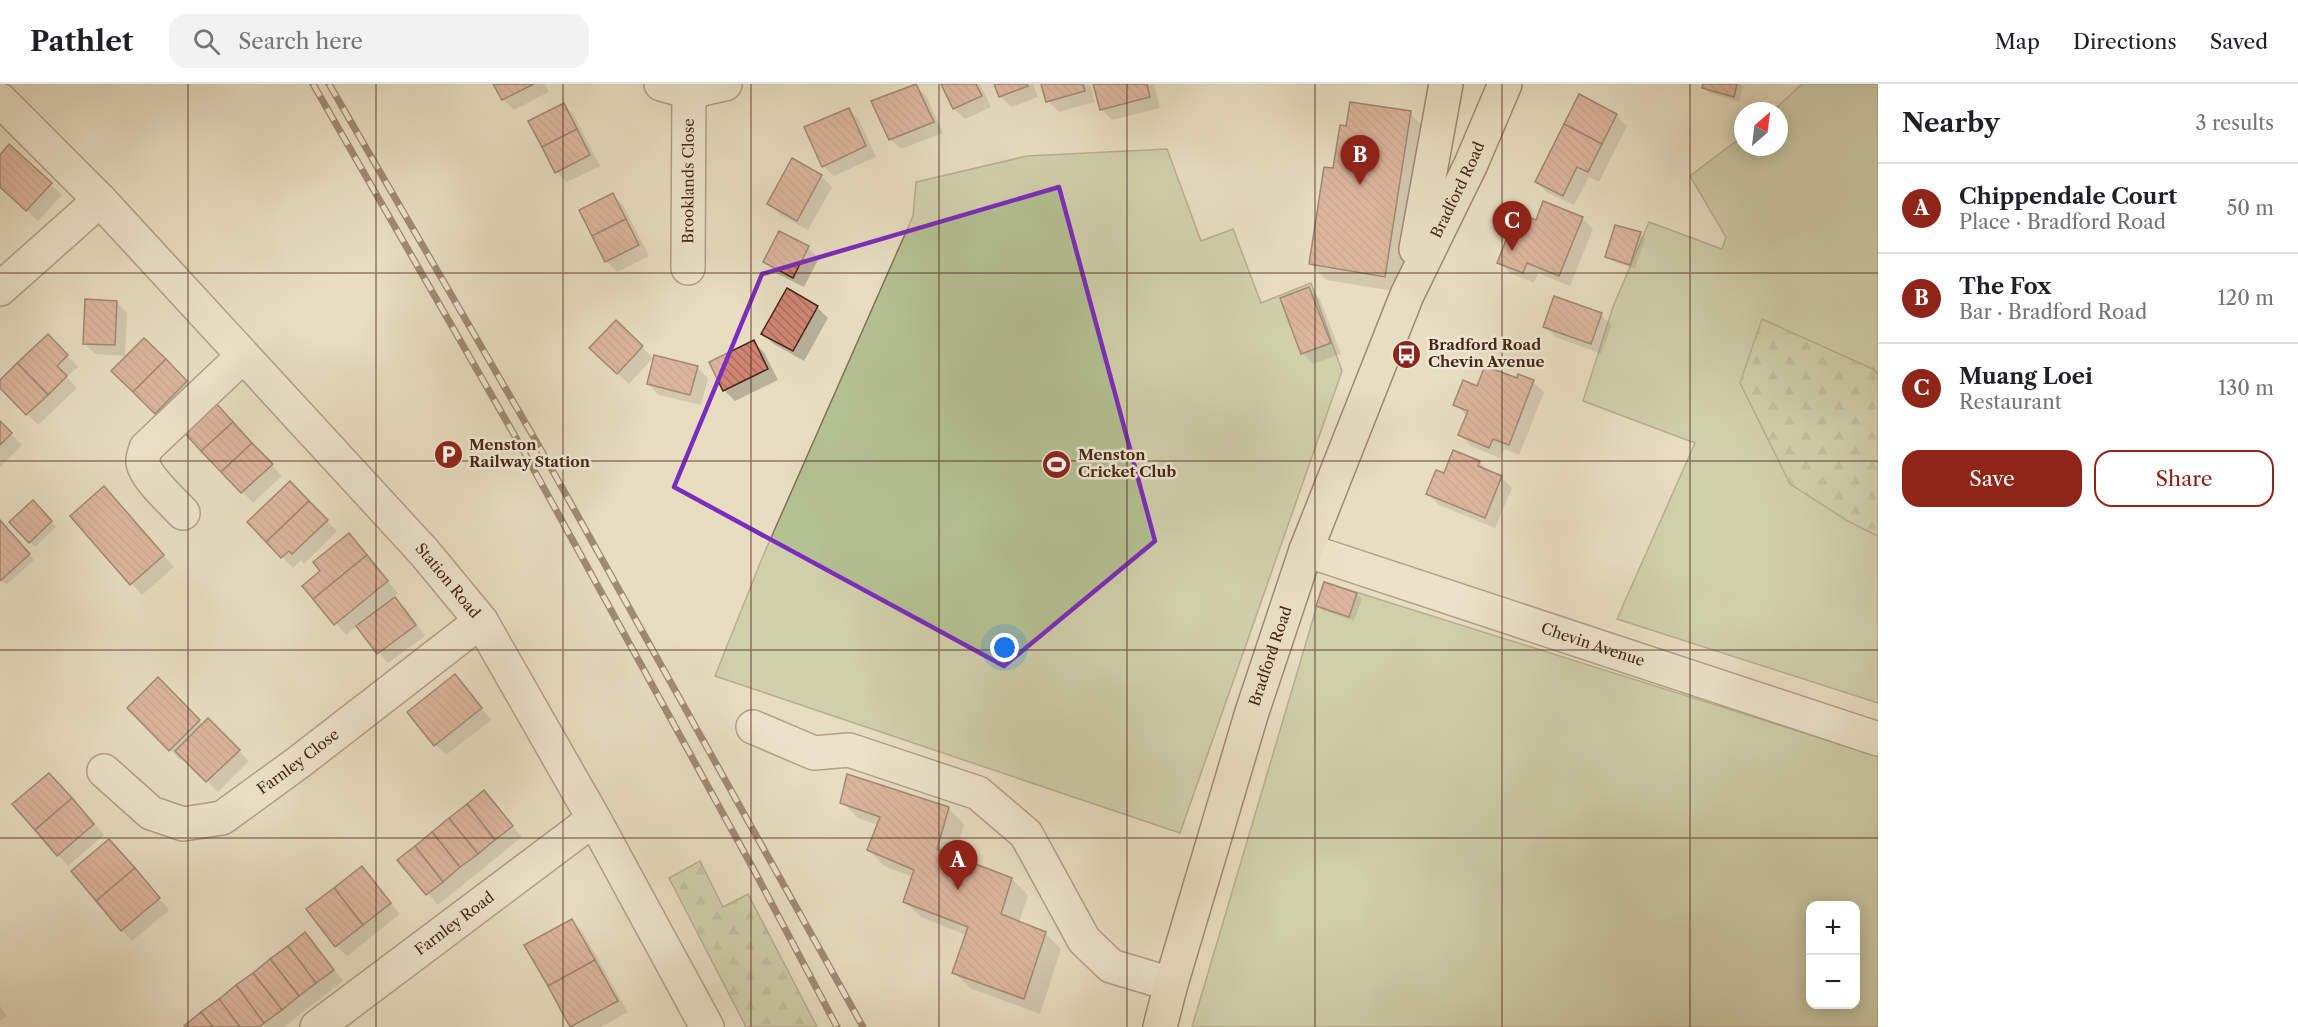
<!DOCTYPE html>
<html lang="en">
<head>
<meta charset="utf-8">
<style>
  body { margin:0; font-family:"Libre Caslon Text",serif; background:#f2f2f2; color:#202124 }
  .controls { position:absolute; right:18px; bottom:18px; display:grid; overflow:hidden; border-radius:12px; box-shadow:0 3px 15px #0003 }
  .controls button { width:54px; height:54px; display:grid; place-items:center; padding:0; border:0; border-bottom:2px solid #e0e0e0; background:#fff; color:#202124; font:30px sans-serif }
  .compass { position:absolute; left:1734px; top:18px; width:54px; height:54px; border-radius:50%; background:#fff; box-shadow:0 3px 15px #0003; rotate:28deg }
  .you { position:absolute; left:1005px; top:564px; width:21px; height:21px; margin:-15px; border:4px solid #fff; border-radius:50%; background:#1a73e8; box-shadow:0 0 0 9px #1a73e833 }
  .badge { display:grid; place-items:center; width:39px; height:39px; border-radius:50%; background:#8f2418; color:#fff; font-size:20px; font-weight:700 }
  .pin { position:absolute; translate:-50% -50px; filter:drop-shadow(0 2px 3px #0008) }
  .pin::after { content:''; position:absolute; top:32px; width:21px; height:18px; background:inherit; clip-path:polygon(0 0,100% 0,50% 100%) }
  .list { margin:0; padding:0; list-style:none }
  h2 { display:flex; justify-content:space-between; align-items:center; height:78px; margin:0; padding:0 24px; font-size:26px }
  h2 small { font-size:20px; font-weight:400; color:#757577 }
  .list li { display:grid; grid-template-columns:39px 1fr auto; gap:18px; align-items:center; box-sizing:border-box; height:90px; padding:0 24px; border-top:2px solid #e0e0e0 }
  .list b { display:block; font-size:22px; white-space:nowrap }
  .list p { margin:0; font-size:20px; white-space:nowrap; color:#757577 }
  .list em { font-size:20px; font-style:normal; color:#757577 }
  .actions { display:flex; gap:12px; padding:18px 24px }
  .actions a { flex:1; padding:14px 0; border:2px solid #8f2418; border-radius:18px; text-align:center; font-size:21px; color:#8f2418 }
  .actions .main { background:#8f2418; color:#fff }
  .icon { flex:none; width:33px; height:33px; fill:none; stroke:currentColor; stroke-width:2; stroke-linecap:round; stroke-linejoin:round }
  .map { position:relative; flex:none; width:1878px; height:943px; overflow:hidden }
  header { display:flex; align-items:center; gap:36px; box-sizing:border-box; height:84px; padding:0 30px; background:#fff; border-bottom:2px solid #e0e0e0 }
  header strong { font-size:28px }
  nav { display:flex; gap:33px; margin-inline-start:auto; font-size:21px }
  .search { width:420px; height:54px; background:#f2f2f2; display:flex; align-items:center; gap:15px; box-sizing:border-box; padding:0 21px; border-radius:18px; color:#757577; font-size:22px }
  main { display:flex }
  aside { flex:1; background:#fff }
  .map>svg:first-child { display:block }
  .grass { fill:#b4c193; stroke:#7e7454; stroke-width:1.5; fill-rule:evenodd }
  .forest { fill:url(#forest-firs); stroke:#7e7454; stroke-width:1.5 }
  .shadow { fill:#0003 }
  .building { fill:url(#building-back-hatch); stroke:#472615; stroke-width:1.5 }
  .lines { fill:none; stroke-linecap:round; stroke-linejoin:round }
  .minor-casing { stroke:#6f5440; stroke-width:36 }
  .major-casing { stroke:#472615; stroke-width:36 }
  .minor { stroke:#efe9d6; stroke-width:33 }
  .major { stroke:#e7ddc0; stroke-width:33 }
  .rail-casing { stroke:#472615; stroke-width:7 }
  .rail { stroke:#efe9d6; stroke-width:4.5; stroke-dasharray:14; stroke-linecap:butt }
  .marked { fill:none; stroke:#7b2cbf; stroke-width:4.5; stroke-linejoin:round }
  .grid { fill:none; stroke:#472615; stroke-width:1.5; stroke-opacity:0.55 }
  .labels { text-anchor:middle; stroke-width:5; stroke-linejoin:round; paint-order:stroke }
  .street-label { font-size:15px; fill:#472615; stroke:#efe9d6 }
  .poi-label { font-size:15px; font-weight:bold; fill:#472615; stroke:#efe9d6; text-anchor:start }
</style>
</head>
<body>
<header>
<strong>Pathlet</strong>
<div class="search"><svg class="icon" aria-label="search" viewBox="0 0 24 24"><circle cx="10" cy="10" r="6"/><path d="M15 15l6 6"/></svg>Search here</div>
<nav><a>Map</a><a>Directions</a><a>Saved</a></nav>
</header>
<main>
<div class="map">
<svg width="1878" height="943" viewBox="0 0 1878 943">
  <defs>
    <pattern id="forest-firs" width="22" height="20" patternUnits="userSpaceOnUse" patternTransform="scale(1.5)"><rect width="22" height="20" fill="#b4c193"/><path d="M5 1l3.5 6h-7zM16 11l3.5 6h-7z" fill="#949d77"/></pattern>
    <pattern id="building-back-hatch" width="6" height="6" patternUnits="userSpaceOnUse" patternTransform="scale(1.5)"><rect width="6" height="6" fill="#cf8572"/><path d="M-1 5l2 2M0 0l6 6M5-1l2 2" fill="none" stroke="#aa6d5c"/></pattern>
  </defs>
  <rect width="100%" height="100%" fill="#e7ddc0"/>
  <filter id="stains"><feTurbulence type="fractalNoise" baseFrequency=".00333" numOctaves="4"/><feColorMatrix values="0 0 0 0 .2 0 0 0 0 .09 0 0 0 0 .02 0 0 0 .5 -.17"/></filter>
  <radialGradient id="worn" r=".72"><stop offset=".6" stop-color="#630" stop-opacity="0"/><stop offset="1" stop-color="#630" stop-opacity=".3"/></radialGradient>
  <g class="grass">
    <path d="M1802,0H1878V291L1873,284L1846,436L1878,452V619L1617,535L1695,359L1583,317L1613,223L1649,138L1722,165L1726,153L1690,92L1743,52V63H1779V27H1773Z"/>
    <path d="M1167,65L1201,157L1233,145L1261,219L1311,199L1342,287L1180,749L715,592L763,472L913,132L916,98L1027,72Z"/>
    <path d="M1324,498L1878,672V943H1192ZM1810,822H1856V920H1810Z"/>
  </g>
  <g class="forest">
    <path d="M1762,235L1873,285L1878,291V452L1846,436L1790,400L1740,299Z"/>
    <path d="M700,777L723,823L748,810L817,943H746L669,794Z"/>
  </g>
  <g class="shadow">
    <path d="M495,0H545L549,8L514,26L503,16Z"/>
    <path d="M943,0H980L991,23L965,35L954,25Z"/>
    <path d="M996,0H1033L1038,13L1011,23L1000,12Z"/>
    <path d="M1043,0H1090L1095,18L1059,28L1048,17Z"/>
    <path d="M1095,0H1154L1160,24L1112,36L1101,25Z"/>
    <path d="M1705,0H1741L1743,2L1739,18L1709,9L1704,4Z"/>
    <path d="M915,1L926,12L943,49L901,65L890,55Z"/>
    <path d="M563,20L574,31L600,82L567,98L556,88Z"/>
    <path d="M848,25L859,36L876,73L834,92L823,82Z"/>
    <path d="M1410,29L1426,45L1400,208L1326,196L1310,180L1348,43Z"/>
    <path d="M1616,31L1627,42L1599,98L1589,93L1574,121L1548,109L1537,98Z"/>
    <path d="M9,62L62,111L38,137L0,102V73Z"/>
    <path d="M821,92L832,103L808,146L780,131L769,120Z"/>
    <path d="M612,111L623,121L649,172L617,188L606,177Z"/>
    <path d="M1582,134L1593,145L1570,202L1538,189L1534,199L1510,189L1499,178L1537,138Z"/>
    <path d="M1640,149L1645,155L1635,185L1612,177L1607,172Z"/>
    <path d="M808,164L819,174L804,203L776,189L765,178Z"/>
    <path d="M1309,204L1320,215L1341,270L1313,280L1303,269Z"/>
    <path d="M116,218L127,229L125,272L95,270L84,259Z"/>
    <path d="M817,223L828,234L804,277L774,260L763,250Z"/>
    <path d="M1601,231L1612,241L1601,270L1556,253L1545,242Z"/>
    <path d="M616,238L653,274L629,300L602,275Z"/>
    <path d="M48,253L78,283L67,293L77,304L38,341L0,302V298Z"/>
    <path d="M144,256L197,309L166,339L114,287Z"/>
    <path d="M753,258L764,268L778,296L735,317L725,307L711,279Z"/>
    <path d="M697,283L708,294L701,321L659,311L648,300Z"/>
    <path d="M1518,296L1533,298L1544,308L1519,371L1504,365L1500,374L1471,362L1460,351L1467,332L1455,320L1478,304Z"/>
    <path d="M223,329L282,392L253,419L183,345Z"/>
    <path d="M0,339L22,361L0,383Z"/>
    <path d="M1480,378L1490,389L1501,393L1512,404L1495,444L1439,421L1428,410L1445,391Z"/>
    <path d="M290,399L337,447L304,480L301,476L293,484L249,438Z"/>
    <path d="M115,415L174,483L142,511L72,433Z"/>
    <path d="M33,418L56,443L35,463L11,438Z"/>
    <path d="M0,438L34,476L6,501L0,495Z"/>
    <path d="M349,451L398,509L393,513L406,525L425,552L388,579L357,542L346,551L304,502L322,488Z"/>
    <path d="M1325,500L1357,510L1362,515L1354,537L1323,526L1318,521Z"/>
    <path d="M454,592L491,636L446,671L436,661Z"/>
    <path d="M158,595L203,641L208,636L249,677L218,708L184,673L180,676L129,624Z"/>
    <path d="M60,701L104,751L68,782L58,771Z"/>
    <path d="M484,708L522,753L438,821L399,776Z"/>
    <path d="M842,718L948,724L964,740L955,773L1012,795L1028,811L1019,839L1045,849L1061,865L1040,930L970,904L954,888L966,851L921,833L905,818L913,793L884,782L868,766L878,741L858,734Z"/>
    <path d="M120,767L169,826L132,857L122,846Z"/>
    <path d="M362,784L400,830L347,872L336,862Z"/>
    <path d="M572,837L582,847L628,928L601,943H572L526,862Z"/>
    <path d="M305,850L343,897L284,943H187Z"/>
    <path d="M0,922L7,932L0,937Z"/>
  </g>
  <g class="building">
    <path d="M493,0H534L502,16Z"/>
    <path d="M916,0L934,38L889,56L871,17Z"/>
    <path d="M941,0H976L982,12L953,25Z"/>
    <path d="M994,0H1027L1028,2L999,13Z"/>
    <path d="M1041,0H1083L1085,7L1046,18Z"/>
    <path d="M1093,0H1147L1150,13L1100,26Z"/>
    <path d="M1703,0H1737L1734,13L1702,4Z"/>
    <path d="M1579,10L1617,30L1602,60L1564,40Z"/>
    <path d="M1350,18L1411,27L1385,193L1309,180L1324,83L1333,84L1340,41L1346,42Z"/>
    <path d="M564,19L577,45L542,63L528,37Z"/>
    <path d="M849,24L866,62L822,83L804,43Z"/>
    <path d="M1564,40L1602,60L1588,88L1577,83L1563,112L1535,98Z"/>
    <path d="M577,45L590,71L555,89L542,63Z"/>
    <path d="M9,60L52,99L26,127L0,103V71Z"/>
    <path d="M792,74L822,91L797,137L767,120Z"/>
    <path d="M613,109L626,135L592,152L579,126Z"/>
    <path d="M1543,117L1583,133L1559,192L1527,179L1523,189L1497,179L1517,128L1536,136Z"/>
    <path d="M626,135L639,161L605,178L592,152Z"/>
    <path d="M1615,141L1641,148L1630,181L1605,173Z"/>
    <path d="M779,147L809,162L793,194L763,178Z"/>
    <path d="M1309,203L1331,259L1301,270L1280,214Z"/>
    <path d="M787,204L818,222L793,267L761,250Z"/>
    <path d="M1554,212L1602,229L1591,260L1543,243Z"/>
    <path d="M85,215L117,217L115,261L83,260Z"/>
    <path d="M616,236L643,262L617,290L589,264Z"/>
    <path d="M48,250L68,271L57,282L67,292L48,311L17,279Z"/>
    <path d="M144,254L166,275L133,308L111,287Z"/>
    <path d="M754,256L768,285L723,307L709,278Z"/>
    <path d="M654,271L698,282L690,311L647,300Z"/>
    <path d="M166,275L187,297L155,330L133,308Z"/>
    <path d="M17,279L48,311L26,331L0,304V296Z"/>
    <path d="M1485,282L1517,294L1518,290L1534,296L1509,361L1493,355L1489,364L1458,351L1468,327L1453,321L1463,296L1477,302Z"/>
    <path d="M213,316L233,338L201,367L181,345Z"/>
    <path d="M0,337L12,349L0,361Z"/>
    <path d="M233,338L252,359L221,388L201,367Z"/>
    <path d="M252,359L273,380L241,409L221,388Z"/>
    <path d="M1453,366L1480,377L1478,382L1502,392L1485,434L1426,410L1436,386L1444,389Z"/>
    <path d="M290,397L309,417L266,458L247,438Z"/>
    <path d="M104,402L164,471L130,501L70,432Z"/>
    <path d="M33,416L52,437L29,459L9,438Z"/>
    <path d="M309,417L328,436L292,470L289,467L281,474L266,458Z"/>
    <path d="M0,436L30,470L0,497Z"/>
    <path d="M349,449L367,471L313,515L302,502L320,487L313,478Z"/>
    <path d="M367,471L388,497L334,541L313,515Z"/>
    <path d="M1324,498L1357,509L1349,533L1316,522Z"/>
    <path d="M395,513L416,541L377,570L356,542Z"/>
    <path d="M455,590L482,624L434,662L407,628Z"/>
    <path d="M158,593L200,636L169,667L127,624Z"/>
    <path d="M208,634L240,666L206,698L175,667Z"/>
    <path d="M49,689L72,714L35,746L12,720Z"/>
    <path d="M847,690L949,723L937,765L1012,794L1001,830L1046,848L1024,915L952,889L968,843L903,818L914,786L867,766L880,733L840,719Z"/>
    <path d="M484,706L513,742L495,756L467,720Z"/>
    <path d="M72,714L94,740L57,772L35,746Z"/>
    <path d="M467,720L495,756L478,770L449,734Z"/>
    <path d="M449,734L478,770L460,783L432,748Z"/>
    <path d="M432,748L460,783L443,798L415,762Z"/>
    <path d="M109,755L135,784L96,817L71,787Z"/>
    <path d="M415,762L443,798L426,811L397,776Z"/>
    <path d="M362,782L391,819L363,841L334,804Z"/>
    <path d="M135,784L160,814L121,847L96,817Z"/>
    <path d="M334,804L363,841L335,863L306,825Z"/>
    <path d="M572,835L595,876L548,902L524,861Z"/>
    <path d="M305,848L334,886L316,899L288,862Z"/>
    <path d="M288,862L316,899L299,912L270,875Z"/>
    <path d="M270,875L299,912L282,926L253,889Z"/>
    <path d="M595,876L618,917L570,943L548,902Z"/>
    <path d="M253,889L282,926L264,939L236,901Z"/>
    <path d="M236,901L264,939L259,943H240L219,915Z"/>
    <path d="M219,915L240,943H213L201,928Z"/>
    <path d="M201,928L213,943H185L184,942Z"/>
  </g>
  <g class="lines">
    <defs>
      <g id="minor">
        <path d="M661,0L689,8L725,0"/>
        <path id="s1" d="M0,16L100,116L424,468L481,537L594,735L707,943"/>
        <path id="s2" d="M688,184L689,8"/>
        <path d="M0,205L100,116"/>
        <path d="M183,429C172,417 146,394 143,379C142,373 145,369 146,364L243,272"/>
        <path id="s3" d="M1306,466L1878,655"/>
        <path d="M753,643L814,669L849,666L978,709L1026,750L1084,856L1111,882L1171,900"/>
        <path id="s4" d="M104,687L151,729L183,740L222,734L299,678L481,537"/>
        <path id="s5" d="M317,943L594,735"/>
      </g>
      <g id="major">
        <path d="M1416,165L1446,0"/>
        <path id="s6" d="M1160,943L1171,900L1252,628L1306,466L1407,211L1471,80L1505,0"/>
      </g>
    </defs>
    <use href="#minor" class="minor-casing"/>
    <use href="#major" class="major-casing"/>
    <use href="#minor" class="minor"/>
    <use href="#major" class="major"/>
    <defs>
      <g id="rail">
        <path d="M313,0L523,366L755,788L837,943"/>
        <path d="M329,0L536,357L863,943"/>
      </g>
    </defs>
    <use href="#rail" class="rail-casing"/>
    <use href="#rail" class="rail"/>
  </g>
  <path d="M0 0H1878V943H0ZM1059,103L1155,457L1004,582L674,403L762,190Z" fill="#e7ddc0" fill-opacity=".55" fill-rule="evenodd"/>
  <path class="marked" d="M1059,103L1155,457L1004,582L674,403L762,190Z"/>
  <path class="grid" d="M188,0V943M376,0V943M563,0V943M751,0V943M939,0V943M1127,0V943M1315,0V943M1502,0V943M1690,0V943M0,189H1878M0,377H1878M0,566H1878M0,754H1878"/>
  <defs>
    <symbol id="bus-disc" viewBox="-11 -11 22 22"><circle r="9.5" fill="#8f2418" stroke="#efe9d6"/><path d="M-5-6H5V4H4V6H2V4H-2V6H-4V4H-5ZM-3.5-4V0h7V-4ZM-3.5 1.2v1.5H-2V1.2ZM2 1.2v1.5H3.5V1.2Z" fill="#fff"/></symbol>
    <symbol id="parking-disc" viewBox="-11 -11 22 22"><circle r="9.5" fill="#8f2418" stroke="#efe9d6"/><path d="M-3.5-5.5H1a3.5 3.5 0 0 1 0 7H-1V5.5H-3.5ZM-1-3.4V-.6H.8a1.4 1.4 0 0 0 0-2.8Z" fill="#fff"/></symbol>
    <symbol id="stadium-disc" viewBox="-11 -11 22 22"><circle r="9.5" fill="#8f2418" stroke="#efe9d6"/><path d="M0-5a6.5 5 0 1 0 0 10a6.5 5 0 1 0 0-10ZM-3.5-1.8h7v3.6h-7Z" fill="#fff"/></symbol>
  </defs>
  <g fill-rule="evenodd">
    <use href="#bus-disc" x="1390" y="254" width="33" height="33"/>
    <use href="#parking-disc" x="432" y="354" width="33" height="33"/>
    <use href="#stadium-disc" x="1040" y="364" width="33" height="33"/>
  </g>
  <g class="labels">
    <g class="street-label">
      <text dy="5" stroke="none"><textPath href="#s2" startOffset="87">Brooklands Close</textPath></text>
      <text dy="5" stroke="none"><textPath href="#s6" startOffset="890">Bradford Road</textPath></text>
      <text dy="5" stroke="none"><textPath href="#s1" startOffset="657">Station Road</textPath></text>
      <text dy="5" stroke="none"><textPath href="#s3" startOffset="302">Chevin Avenue</textPath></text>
      <text dy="5" stroke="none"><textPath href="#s6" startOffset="387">Bradford Road</textPath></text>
      <text dy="5" stroke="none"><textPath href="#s4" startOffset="231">Farnley Close</textPath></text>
      <text dy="5" stroke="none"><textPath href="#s5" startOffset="172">Farnley Road</textPath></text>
    </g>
    <g class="poi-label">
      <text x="1428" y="266">Bradford Road<tspan x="1428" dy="17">Chevin Avenue</tspan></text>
      <text x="469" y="366">Menston<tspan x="469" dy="17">Railway Station</tspan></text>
      <text x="1078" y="376">Menston<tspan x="1078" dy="17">Cricket Club</tspan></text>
    </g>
  </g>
  <rect width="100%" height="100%" filter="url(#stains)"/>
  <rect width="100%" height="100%" fill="url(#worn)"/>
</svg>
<div class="controls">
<button>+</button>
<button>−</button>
</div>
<svg class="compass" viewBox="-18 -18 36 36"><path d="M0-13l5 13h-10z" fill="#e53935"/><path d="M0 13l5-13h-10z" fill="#757577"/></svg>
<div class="you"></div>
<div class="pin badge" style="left:958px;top:806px">A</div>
<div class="pin badge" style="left:1360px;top:101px">B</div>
<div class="pin badge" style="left:1512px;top:167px">C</div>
</div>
<aside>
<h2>Nearby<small>3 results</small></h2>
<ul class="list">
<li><span class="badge">A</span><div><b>Chippendale Court</b><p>Place · Bradford Road</p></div><em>50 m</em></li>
<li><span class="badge">B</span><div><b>The Fox</b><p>Bar · Bradford Road</p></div><em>120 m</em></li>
<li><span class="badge">C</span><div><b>Muang Loei</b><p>Restaurant</p></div><em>130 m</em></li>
</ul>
<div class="actions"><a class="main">Save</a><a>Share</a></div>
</aside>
</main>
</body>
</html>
